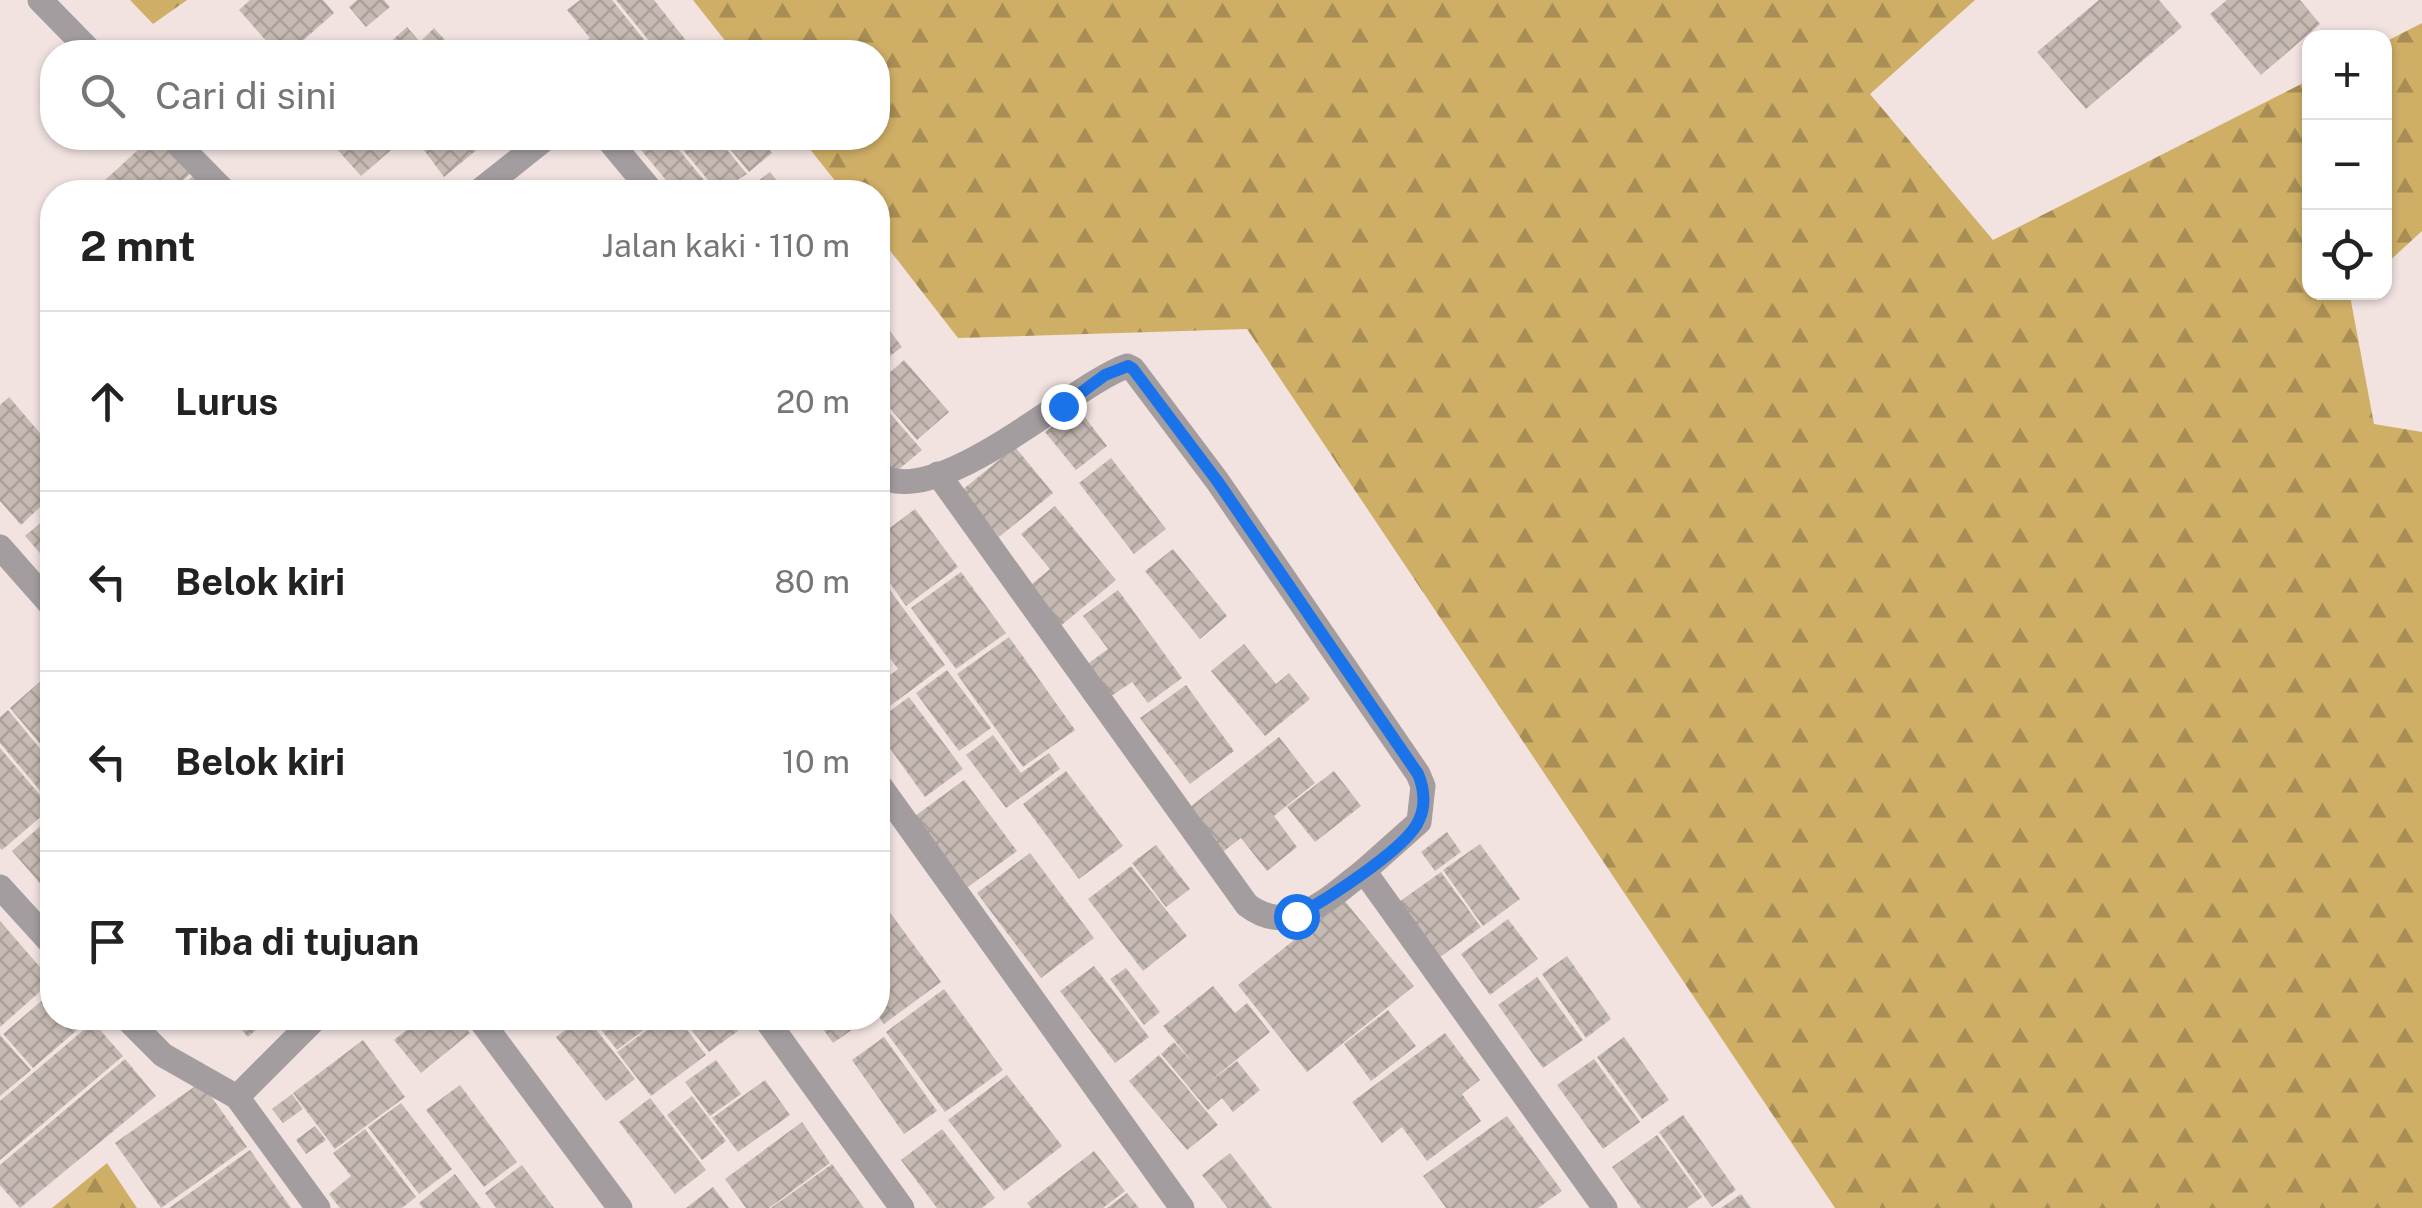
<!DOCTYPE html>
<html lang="id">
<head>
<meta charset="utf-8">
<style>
  body { margin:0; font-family:"Public Sans",sans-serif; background:#f2f2f2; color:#222 }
  .controls { position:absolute; right:30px; top:30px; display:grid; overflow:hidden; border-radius:20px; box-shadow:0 2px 8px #0004 }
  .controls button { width:90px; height:90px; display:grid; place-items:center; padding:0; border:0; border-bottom:2px solid #e0e0e0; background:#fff; color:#222; font:50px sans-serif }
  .stop { position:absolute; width:30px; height:30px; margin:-22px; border:8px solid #1a73e8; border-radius:50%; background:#fff }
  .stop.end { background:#1a73e8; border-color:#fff; box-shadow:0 2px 10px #0008 }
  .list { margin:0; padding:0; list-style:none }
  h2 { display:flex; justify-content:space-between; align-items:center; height:130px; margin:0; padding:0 40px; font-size:42px }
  h2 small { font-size:32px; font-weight:400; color:#767676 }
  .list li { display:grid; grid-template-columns:65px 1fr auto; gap:30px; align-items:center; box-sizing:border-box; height:180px; padding:0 40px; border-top:2px solid #e0e0e0 }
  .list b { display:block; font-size:38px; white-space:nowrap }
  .list em { font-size:32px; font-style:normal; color:#767676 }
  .icon { flex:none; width:55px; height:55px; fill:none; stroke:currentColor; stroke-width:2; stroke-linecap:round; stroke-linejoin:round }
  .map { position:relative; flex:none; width:2422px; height:1208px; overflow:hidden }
  .search { position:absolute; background:#fff; box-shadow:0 2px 8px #0004; left:40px; top:40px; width:850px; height:110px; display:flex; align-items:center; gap:25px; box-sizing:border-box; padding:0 35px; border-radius:40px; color:#767676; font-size:38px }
  .panel { position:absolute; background:#fff; box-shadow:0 2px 8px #0004; left:40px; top:180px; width:850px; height:850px; border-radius:40px }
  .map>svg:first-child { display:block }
  .forest { fill:url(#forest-firs) }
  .building { fill:url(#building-cross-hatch) }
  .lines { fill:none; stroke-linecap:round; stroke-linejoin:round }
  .minor { stroke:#a39d9f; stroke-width:25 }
  .route { stroke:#1a73e8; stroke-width:12 }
</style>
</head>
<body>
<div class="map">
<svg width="2422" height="1208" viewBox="0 0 2422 1208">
  <defs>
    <pattern id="forest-firs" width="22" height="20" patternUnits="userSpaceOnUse" patternTransform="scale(2.5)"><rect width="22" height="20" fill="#cfaf66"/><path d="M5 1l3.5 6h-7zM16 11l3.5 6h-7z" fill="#a88e54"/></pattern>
    <pattern id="building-cross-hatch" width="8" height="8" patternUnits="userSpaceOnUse" patternTransform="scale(2.5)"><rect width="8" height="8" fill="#c6bab3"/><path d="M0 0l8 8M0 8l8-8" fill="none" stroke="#aaa09a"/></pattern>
  </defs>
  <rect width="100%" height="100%" fill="#f2e3e1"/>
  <g class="forest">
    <path d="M130,0H187L153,24Z"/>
    <path d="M693,0H1975L1870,94L1993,240L2309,80L2310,292L2354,293L2350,296L2374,424L2422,432V1208H1835L1247,329L958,338L878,235V192H844L801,138H878V52H734Z"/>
    <path d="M2422,23V231L2385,265V42Z"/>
    <path d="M107,1163L137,1208H52Z"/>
  </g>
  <g class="building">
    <path d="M250,0H323L334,13L290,52H276L239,10Z"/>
    <path d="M357,0H384L390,7L366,27L349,7Z"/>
    <path d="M580,0H612L654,52H576L574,50L590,38L567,10Z"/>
    <path d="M616,0H654L695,52H658Z"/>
    <path d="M2099,0H2159L2182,27L2086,109L2037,52Z"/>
    <path d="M2227,0H2300L2320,24L2261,75L2210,14Z"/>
    <path d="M407,27L420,42L434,28L456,52H379Z"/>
    <path d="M151,138H156L190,174L170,192H92Z"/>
    <path d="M327,138H405L361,176Z"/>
    <path d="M415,138H491L444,177Z"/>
    <path d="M631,138H669L714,192H676Z"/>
    <path d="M673,138H717L747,174L718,192Z"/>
    <path d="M721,138H760L772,153L749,172Z"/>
    <path d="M770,172L786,192H744Z"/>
    <path d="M194,175L211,192H175Z"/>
    <path d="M878,315L902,347L883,361L878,353Z"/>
    <path d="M904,360L949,412L917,440L878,394V383Z"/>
    <path d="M9,397L52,447V496L21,525L0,501V405Z"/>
    <path d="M1077,407L1107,446L1076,470L1045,432Z"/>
    <path d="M888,411L922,450L892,475L878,457V420Z"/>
    <path d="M1015,447L1053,493L999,537L961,491Z"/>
    <path d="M1111,458L1166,529L1134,554L1079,483Z"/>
    <path d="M1055,506L1116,580L1058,628L1026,589L1050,569L1021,534Z"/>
    <path d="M915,509L958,567L906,606L878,566V537Z"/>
    <path d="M52,513V567L25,536Z"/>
    <path d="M1173,549L1227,616L1200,639L1145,571Z"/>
    <path d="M961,572L1006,633L956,669L911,608Z"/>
    <path d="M878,574L945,665L878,715V684L898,669L878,642Z"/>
    <path d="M1118,590L1182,678L1148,703L1132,682L1110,697L1086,665L1108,649L1083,616Z"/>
    <path d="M1009,637L1075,730L1023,767L957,674Z"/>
    <path d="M1244,644L1276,684L1289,673L1310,699L1265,736L1211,671Z"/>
    <path d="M878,650L890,667L878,677Z"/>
    <path d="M947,670L991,728L959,751L916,693Z"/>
    <path d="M52,671V758L10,708Z"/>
    <path d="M1186,685L1234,751L1190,784L1140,718Z"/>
    <path d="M909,697L963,769L925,797L878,732V720Z"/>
    <path d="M8,710L52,763V805L0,743V717Z"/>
    <path d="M993,735L1021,773L1049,753L1060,769L1006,808L966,755Z"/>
    <path d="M1279,737L1315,783L1274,816L1297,847L1267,871L1241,838L1220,854L1185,811Z"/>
    <path d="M0,748L51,808L2,850L0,848Z"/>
    <path d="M1066,771L1123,846L1079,879L1023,804Z"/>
    <path d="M1334,771L1361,806L1315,842L1287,807Z"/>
    <path d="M964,780L1017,851L968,887L915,816Z"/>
    <path d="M52,816V897L12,851Z"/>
    <path d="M1447,832L1461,852L1435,871L1421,852Z"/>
    <path d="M1480,844L1520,899L1483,926L1443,870Z"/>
    <path d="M1156,845L1190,889L1166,907L1132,863Z"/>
    <path d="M1030,853L1094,938L1041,978L977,893Z"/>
    <path d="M1131,866L1187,936L1143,971L1088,899Z"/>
    <path d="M1441,872L1481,927L1436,960L1396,904Z"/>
    <path d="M1344,900L1414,986L1307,1072L1238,985Z"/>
    <path d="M883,903L941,982L884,1024L878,1015V907Z"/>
    <path d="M1508,919L1538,959L1490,995L1461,954Z"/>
    <path d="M0,921L52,981L0,1027Z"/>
    <path d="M1567,956L1611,1019L1586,1038L1542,974Z"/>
    <path d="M1094,966L1149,1037L1115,1063L1060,991Z"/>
    <path d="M1126,968L1160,1012L1144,1025L1110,979Z"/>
    <path d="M1537,977L1583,1040L1543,1068L1498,1005Z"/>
    <path d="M1213,986L1235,1013L1247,1003L1270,1032L1208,1083L1237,1061L1260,1090L1233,1112L1222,1098L1208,1110L1161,1054L1174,1042L1194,1064L1163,1026Z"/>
    <path d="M944,989L1003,1070L945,1112L886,1032Z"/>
    <path d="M52,992V1018H91L33,1068L3,1034Z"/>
    <path d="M1388,1010L1416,1046L1371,1081L1344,1044Z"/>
    <path d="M231,1018H270L248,1037Z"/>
    <path d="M422,1018H457L470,1033L421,1073L394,1040Z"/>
    <path d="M581,1018H587L635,1079L606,1101L556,1037Z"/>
    <path d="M592,1018H660L617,1050Z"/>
    <path d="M663,1018H678L706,1055L651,1096L617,1052Z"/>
    <path d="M682,1018H728L738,1031L709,1052Z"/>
    <path d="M815,1018H869L833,1043Z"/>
    <path d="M93,1022L123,1056L0,1160V1101Z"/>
    <path d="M1445,1033L1480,1080L1462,1094L1481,1121L1427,1161L1402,1127L1382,1143L1352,1102Z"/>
    <path d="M0,1035L31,1070L0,1096Z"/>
    <path d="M884,1037L937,1111L904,1134L852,1060Z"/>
    <path d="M1624,1037L1669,1100L1642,1119L1597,1057Z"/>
    <path d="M363,1040L405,1097L335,1149L293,1093Z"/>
    <path d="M1159,1055L1218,1125L1187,1150L1129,1081Z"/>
    <path d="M125,1059L156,1096L20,1208L0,1185V1165Z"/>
    <path d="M1594,1059L1640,1122L1603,1149L1557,1085Z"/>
    <path d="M716,1060L741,1094L710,1116L685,1082Z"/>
    <path d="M1007,1075L1062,1146L1004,1191L948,1120Z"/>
    <path d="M765,1080L790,1115L738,1152L712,1118Z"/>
    <path d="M201,1082L247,1147L161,1208L115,1143Z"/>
    <path d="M460,1085L517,1162L484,1187L426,1110Z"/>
    <path d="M292,1094L303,1109L283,1123L272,1109Z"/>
    <path d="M692,1096L726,1141L702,1160L667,1115Z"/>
    <path d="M650,1098L706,1170L675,1194L619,1122Z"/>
    <path d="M401,1103L452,1169L419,1194L368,1127Z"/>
    <path d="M1683,1115L1736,1190L1712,1207L1659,1132Z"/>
    <path d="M1507,1116L1562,1191L1538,1208H1446L1423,1176Z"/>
    <path d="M802,1122L830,1163L769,1208H746L725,1179Z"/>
    <path d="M315,1126L326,1140L306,1154L296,1140Z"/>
    <path d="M365,1129L416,1197L402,1208H340L329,1194L351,1176L333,1153Z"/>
    <path d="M942,1129L995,1198L982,1208H937L901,1160Z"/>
    <path d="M1657,1135L1702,1197L1687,1208H1641L1612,1167Z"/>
    <path d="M250,1150L291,1208H169Z"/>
    <path d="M1094,1151L1125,1191L1103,1208H1031L1027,1203Z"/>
    <path d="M1230,1153L1272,1208H1228L1202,1175Z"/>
    <path d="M832,1164L864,1208H771Z"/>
    <path d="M522,1165L554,1208H496L485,1193Z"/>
    <path d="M455,1174L481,1208H423L419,1203Z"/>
    <path d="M713,1187L729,1208H686Z"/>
    <path d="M1127,1193L1139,1208H1107Z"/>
    <path d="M1741,1194L1751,1208H1721Z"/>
  </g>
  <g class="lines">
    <g class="minor">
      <path d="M40,0L91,52"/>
      <path d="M172,138L225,192"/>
      <path d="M607,138L652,192"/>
      <path d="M478,192L546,138"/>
      <path d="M878,474C935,514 1072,385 1127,366L1133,369L1218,482L1418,774L1423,786L1419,822L1364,871"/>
      <path d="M938,474L1247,905C1290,938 1328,899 1364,871L1605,1208"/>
      <path d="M0,547L52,606"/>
      <path d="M878,783L1182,1208"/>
      <path d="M0,887L52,944"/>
      <path d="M126,1018L163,1055L237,1097L318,1208"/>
      <path d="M479,1018L620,1208"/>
      <path d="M765,1018L902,1208"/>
      <path d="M237,1097L316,1018"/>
    </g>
  </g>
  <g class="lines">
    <path class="route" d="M1063,406L1105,375L1128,366L1133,369L1218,482L1418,774C1424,788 1426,806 1419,820C1408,848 1324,901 1296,916"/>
  </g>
</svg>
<div class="controls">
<button>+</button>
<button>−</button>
<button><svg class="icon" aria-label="locate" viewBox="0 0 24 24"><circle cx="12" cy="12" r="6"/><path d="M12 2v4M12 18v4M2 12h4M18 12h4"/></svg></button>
</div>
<div class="stop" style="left:1296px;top:916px"></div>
<div class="stop end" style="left:1063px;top:406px"></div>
<div class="search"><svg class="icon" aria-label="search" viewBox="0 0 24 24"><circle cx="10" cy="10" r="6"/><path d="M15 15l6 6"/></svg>Cari di sini</div>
<section class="panel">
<h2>2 mnt<small>Jalan kaki · 110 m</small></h2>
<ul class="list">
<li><svg class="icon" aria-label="ahead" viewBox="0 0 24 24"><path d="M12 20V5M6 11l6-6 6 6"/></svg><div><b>Lurus</b></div><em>20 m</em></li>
<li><svg class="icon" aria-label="left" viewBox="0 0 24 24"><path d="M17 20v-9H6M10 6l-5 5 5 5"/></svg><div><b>Belok kiri</b></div><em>80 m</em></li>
<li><svg class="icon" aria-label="left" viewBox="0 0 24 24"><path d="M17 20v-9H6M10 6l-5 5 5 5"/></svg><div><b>Belok kiri</b></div><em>10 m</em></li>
<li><svg class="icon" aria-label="arrive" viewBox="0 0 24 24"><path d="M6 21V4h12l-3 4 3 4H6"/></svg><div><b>Tiba di tujuan</b></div></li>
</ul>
</section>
</div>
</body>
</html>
